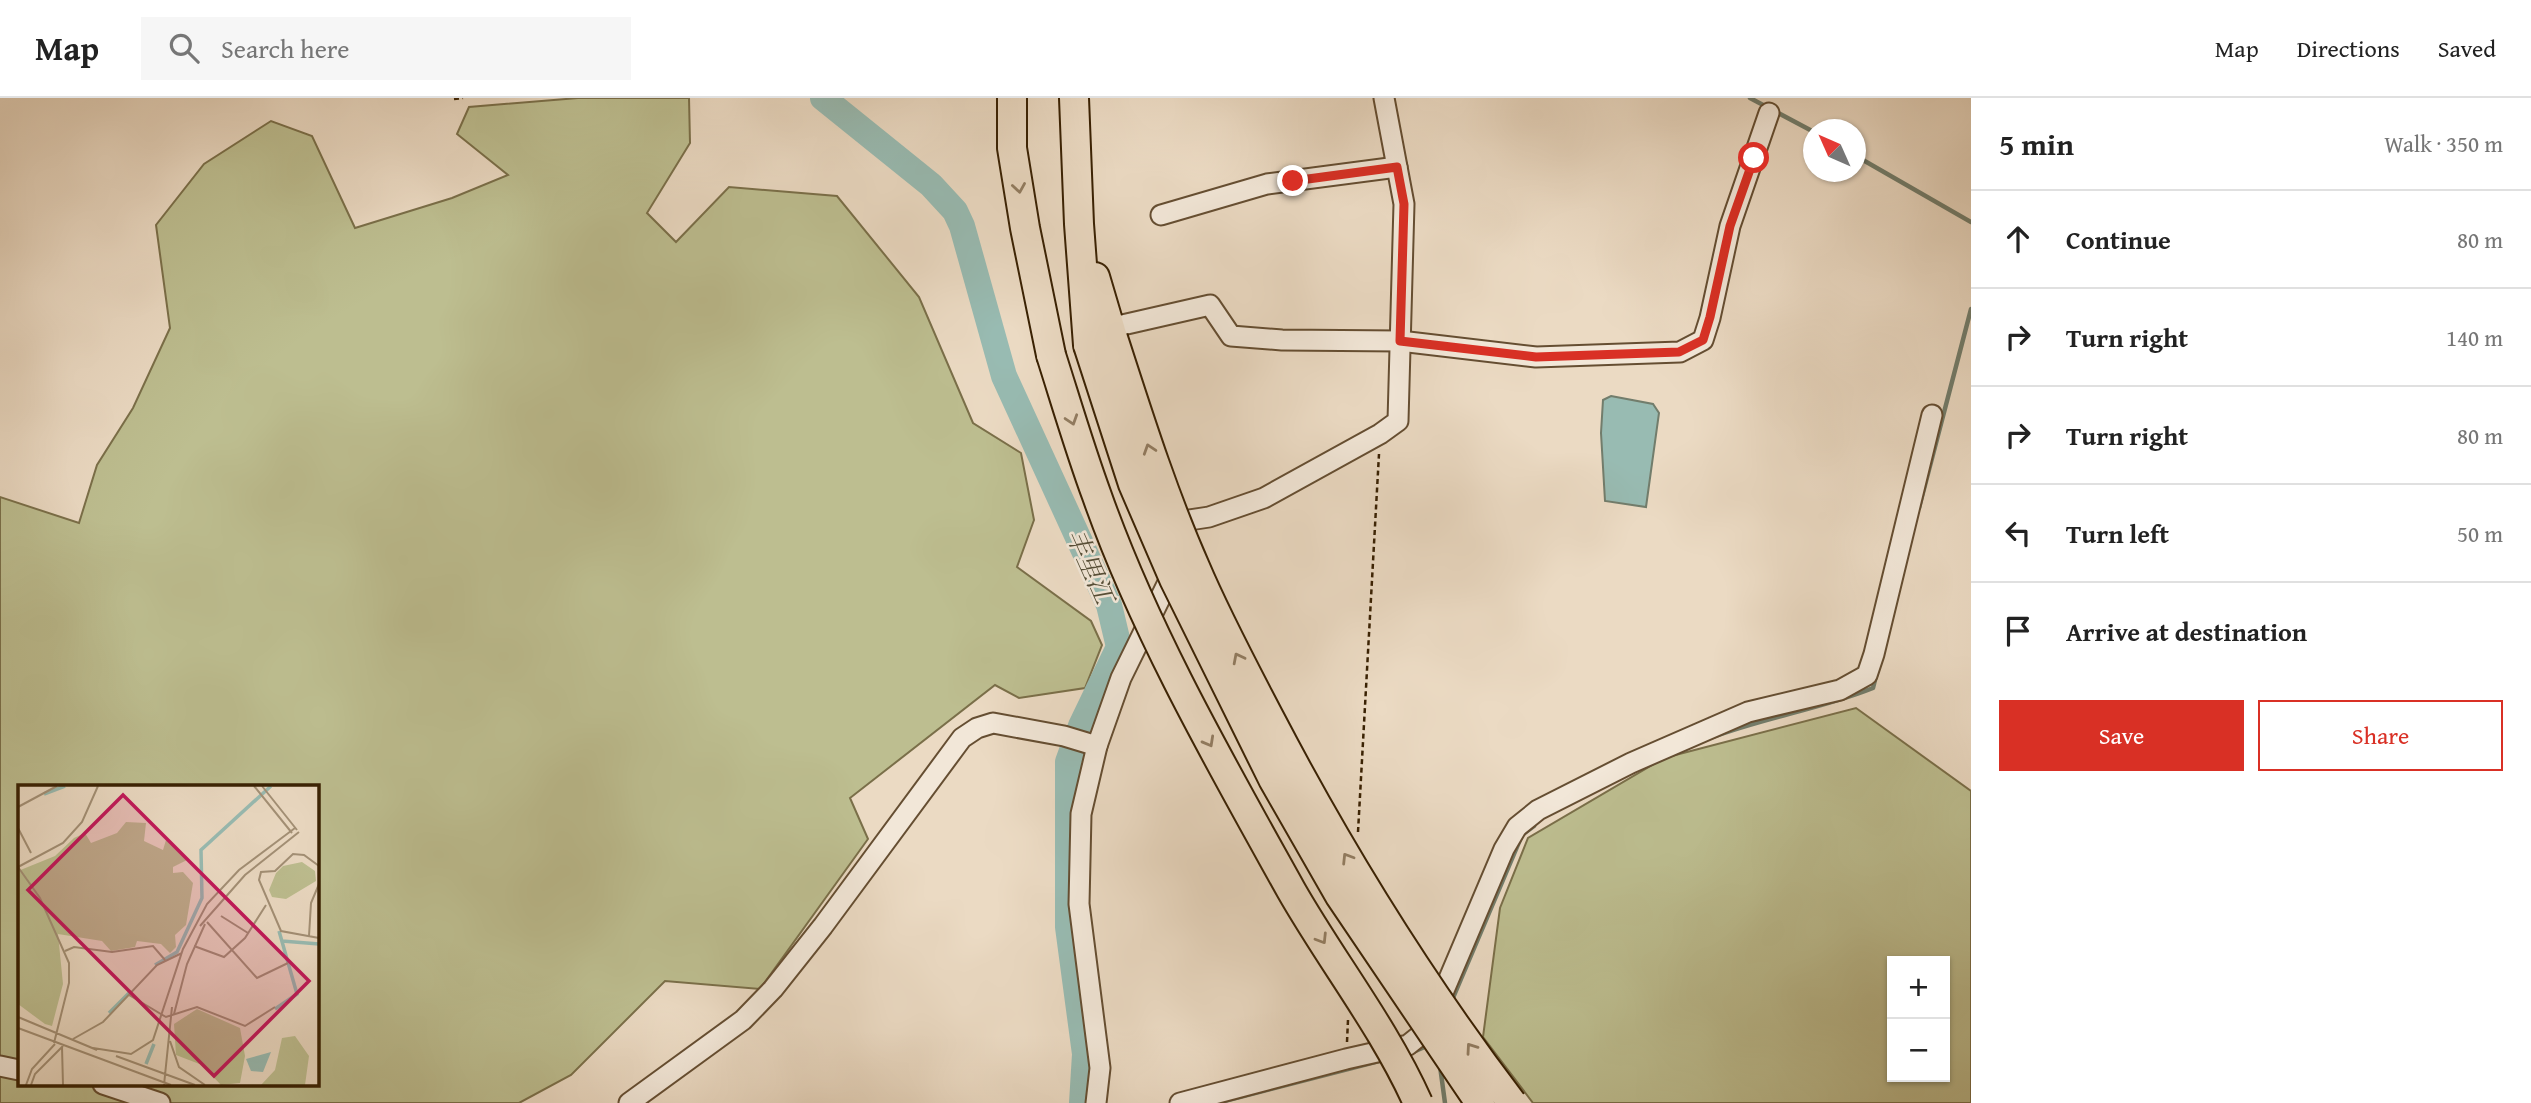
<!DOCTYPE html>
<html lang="en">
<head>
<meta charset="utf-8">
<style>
  body { margin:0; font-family:"Gentium Book Plus","Noto Serif SC",serif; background:#f6f6f6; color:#222 }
  .controls { position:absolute; right:21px; bottom:21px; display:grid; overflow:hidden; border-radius:0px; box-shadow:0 2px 5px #0004 }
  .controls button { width:63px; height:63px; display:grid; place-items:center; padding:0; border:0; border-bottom:2px solid #e0e0e0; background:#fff; color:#222; font:35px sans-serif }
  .compass { position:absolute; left:1803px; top:21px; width:63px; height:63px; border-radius:50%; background:#fff; box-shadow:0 2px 5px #0004; rotate:315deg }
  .stop { position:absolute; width:21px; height:21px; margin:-16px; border:5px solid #d93025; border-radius:50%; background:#fff }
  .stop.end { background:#d93025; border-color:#fff; box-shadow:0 2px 7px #0008 }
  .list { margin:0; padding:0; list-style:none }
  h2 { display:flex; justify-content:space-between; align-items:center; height:91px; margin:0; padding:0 28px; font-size:30px }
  h2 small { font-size:23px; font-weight:400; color:#767676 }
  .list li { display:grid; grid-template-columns:46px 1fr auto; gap:21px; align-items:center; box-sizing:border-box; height:98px; padding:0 28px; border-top:2px solid #e0e0e0 }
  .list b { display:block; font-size:26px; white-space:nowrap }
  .list em { font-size:23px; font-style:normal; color:#767676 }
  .actions { display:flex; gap:14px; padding:21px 28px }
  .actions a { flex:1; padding:16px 0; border:2px solid #d93025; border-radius:0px; text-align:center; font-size:24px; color:#d93025 }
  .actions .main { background:#d93025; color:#fff }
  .icon { flex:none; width:38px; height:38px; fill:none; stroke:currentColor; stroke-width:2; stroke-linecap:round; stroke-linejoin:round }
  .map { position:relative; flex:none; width:1971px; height:1005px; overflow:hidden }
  header { display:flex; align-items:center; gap:42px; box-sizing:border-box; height:98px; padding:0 35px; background:#fff; border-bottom:2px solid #e0e0e0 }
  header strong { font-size:33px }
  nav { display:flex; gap:38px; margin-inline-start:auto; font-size:24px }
  .search { width:490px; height:63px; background:#f6f6f6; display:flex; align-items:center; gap:18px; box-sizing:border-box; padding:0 24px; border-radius:0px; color:#767676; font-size:26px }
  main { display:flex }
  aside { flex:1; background:#fff }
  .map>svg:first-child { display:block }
  .green { fill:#bdbe90; stroke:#7a6f49; stroke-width:2; fill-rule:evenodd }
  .water { fill:#98bbb2; stroke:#727d6c; stroke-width:2 }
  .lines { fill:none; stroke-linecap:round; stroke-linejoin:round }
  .stream { stroke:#727d6c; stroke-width:4.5 }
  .river { stroke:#98bbb2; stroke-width:26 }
  .minor-casing { stroke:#654e32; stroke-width:23 }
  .highway-casing { stroke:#382002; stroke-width:32 }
  .path { stroke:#382002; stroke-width:2.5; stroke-dasharray:5 3.5; stroke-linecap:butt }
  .minor { stroke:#f2e7d8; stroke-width:19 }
  .highway { stroke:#ebdac3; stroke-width:28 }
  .highway-bridge-casing { stroke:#382002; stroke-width:32; stroke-linecap:butt }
  .highway-bridge { stroke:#ebdac3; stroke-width:28 }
  .oneway { stroke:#927d62 }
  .route { stroke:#d93025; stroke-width:9 }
  .labels { text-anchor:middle; stroke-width:5; stroke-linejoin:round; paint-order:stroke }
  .water-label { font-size:26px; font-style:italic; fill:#554e37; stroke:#f2e7d8 }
  .inset-river { fill:none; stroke:#98bbb2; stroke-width:3.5 }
  .inset-road { fill:none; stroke:#a39076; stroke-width:2 }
  .view { fill:#c2185b; fill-opacity:0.15; stroke:#c2185b; stroke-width:3.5 }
  .inset-edge { fill:none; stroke:#382002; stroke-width:3.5 }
</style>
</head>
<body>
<header>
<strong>Map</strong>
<div class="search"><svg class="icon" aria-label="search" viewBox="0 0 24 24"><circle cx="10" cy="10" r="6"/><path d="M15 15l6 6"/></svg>Search here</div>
<nav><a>Map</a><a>Directions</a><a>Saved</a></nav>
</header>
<main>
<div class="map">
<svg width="1971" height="1005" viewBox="0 0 1971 1005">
  <rect width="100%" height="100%" fill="#ebdac3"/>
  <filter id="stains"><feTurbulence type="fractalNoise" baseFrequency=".00286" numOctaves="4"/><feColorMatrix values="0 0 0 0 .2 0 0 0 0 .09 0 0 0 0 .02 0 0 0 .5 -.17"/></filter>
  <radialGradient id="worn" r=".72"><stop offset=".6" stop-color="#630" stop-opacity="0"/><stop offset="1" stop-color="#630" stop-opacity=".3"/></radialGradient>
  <g class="green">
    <path d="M578,0H689L690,45L647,115L676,144L729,89L837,98L919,199L973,325L1021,355L1034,422L1017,469L1091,523L1102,547L1085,590L1019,600L995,587L850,700L868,741L760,891L665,883L571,977L519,1005H0V399L79,425L97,367L133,310L170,230L156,127L204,66L271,23L312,38L355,130L452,100L508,77L457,36L469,9ZM19,688H317V986H19Z"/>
    <path d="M1856,610L1971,693V1005H1533L1483,939L1500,810L1528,740L1664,660ZM1892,863H1945V979H1892Z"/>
  </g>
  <path class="water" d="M1611,298L1653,306L1659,315L1646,409L1605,403L1601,335L1603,302Z"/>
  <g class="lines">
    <g class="stream">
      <path d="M1750,0L1814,34"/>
      <path d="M1856,58L1971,124"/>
      <path d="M1919,410L1971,211"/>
      <path d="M1713,639C1766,619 1821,611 1873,590L1876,578"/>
      <path d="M1452,902L1522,737L1534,728"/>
      <path d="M1411,955L1429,947"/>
      <path d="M1440,968L1445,1005"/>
      <path d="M1217,1005L1383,962"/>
    </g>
    <path class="river" d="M823,0L931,87L955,113L962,128L1004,278L1109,507L1119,549L1081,628L1068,664V829L1085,956L1082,1005"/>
    <defs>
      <g id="minor">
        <path d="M1161,117L1267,86L1397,69"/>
        <path d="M1118,228L1210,207L1231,238L1282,242L1400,243L1536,259L1680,254L1703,242L1710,220L1730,128L1769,15"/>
        <path d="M1176,424L1209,419L1264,400L1380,336L1398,323L1404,106L1384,0"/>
        <path d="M0,968L19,972"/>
        <path d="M103,986L160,1005"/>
        <path d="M629,1005L743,922L773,891L823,828L962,640L977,630L993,625L1064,638L1097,648"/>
        <path d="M1096,1005L1100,970L1079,806L1081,716L1097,648L1121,580L1175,470"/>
        <path d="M1180,1005L1346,961L1408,947L1423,935L1431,923L1504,751L1517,729L1538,712L1631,665L1748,614L1840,592L1867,577L1874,556L1932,317"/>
      </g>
      <g id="highway">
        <path d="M1012,0V50L1025,130L1051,257"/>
        <path d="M1074,0L1079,126L1088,247"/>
        <path d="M1095,179L1113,240"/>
      </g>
    </defs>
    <use href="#minor" class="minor-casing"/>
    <use href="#highway" class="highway-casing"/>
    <g class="path">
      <path d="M454,1L463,0"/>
      <path d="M1358,734L1379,356"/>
      <path d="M1347,944L1348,922"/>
    </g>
    <use href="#minor" class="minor"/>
    <use href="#highway" class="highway"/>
    <defs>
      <g id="highway-bridge">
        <path d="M1113,240C1138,317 1162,394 1195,469C1217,521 1244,571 1270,621C1340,755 1420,884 1512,1005"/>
        <path d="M1088,247L1133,386L1174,481L1273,681L1340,798L1480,1005"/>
        <path d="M1051,257C1066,304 1080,352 1097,398C1145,534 1221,666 1291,792C1332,864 1384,929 1418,1005"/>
      </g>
    </defs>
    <use href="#highway-bridge" class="highway-bridge-casing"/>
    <use href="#highway-bridge" class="highway-bridge"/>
  </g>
  <defs><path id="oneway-chevron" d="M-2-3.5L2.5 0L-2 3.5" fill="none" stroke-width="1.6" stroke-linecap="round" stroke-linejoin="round" transform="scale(1.75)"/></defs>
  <g class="oneway">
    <use href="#oneway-chevron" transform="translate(1019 90) rotate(81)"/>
    <use href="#oneway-chevron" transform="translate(1072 322) rotate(72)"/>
    <use href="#oneway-chevron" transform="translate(1149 351) rotate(-108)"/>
    <use href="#oneway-chevron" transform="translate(1238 560) rotate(-117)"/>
    <use href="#oneway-chevron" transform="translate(1209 644) rotate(61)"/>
    <use href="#oneway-chevron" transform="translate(1347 760) rotate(-122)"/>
    <use href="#oneway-chevron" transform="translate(1322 841) rotate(58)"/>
    <use href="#oneway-chevron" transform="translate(1471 950) rotate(-125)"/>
  </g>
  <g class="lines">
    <path class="route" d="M1293,83L1397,69L1404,106L1400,243L1536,259L1679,254L1703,242L1710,219L1730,128L1754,60"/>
  </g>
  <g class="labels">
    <g class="water-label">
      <text transform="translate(1090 468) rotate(66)" y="9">丰里江</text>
    </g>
  </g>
  <g transform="translate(18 687)">
    <rect width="301" height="301" fill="#ebdac3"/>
    <path d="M108,37L128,38L126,56L145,65L148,55L171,74L155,82V88L165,87L175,98L168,140L157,150L158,162L152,168L143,159L119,156L117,162L93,166L84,156L40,149L45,199L34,241L27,239L0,219V86L37,71L56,53L67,48L73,58L99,48ZM284,77L297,86L298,96L268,114L254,112L251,105L258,88L265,81ZM179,224L222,243L227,271L222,298L203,300L184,280L158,270L156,239ZM277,251L291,271L287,300H243L257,285L264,253Z" fill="#bdbe90"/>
    <path d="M253,267L245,287L233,286L228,274Z" fill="#98bbb2"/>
    <path class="inset-river" d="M26,9L47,1M264,156L301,159M137,180L159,167L184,113L183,65L253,1M257,224L279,209L261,146M91,228L112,207M128,279L136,259"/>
    <path class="inset-road" d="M236,1L274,48M244,1L279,45M0,22L39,1M0,43L13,68M301,81L286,70L275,69L257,86L243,87L241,95L263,146L301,153M0,82L22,113L51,178V198L36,258M0,82L45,58L64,37L80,1M203,131L230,148M189,137L239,193L270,178M182,141L227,90L281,47M291,151L293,118L301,99M176,161L206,172L227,153L248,120M47,166L56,162L94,167L135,161L147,175M111,210L148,232L179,222L227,241L257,222M156,229L169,179L187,139M0,232L79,265M0,243L153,300M55,254L85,237L139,180L164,168M152,256L161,282L187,300M44,262L45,300M75,263L113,269L135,255L165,164L189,119L221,85L277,43M98,271L177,300M8,300L14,284L37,259M13,300L17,289L45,261M146,300L154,222"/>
    <path class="view" d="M105,10L291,196L196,291L10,105Z"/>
    <rect width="301" height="301" class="inset-edge"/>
  </g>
  <rect width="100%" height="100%" filter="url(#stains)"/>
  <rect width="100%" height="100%" fill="url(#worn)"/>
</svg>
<div class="controls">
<button>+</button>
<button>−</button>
</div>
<svg class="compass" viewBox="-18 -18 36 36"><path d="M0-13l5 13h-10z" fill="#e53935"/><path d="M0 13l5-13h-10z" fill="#767676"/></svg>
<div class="stop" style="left:1754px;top:60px"></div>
<div class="stop end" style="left:1293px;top:83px"></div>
</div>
<aside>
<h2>5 min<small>Walk · 350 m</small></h2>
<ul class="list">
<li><svg class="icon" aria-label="ahead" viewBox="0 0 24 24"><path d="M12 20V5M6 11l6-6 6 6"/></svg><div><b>Continue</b></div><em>80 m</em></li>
<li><svg class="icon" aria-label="right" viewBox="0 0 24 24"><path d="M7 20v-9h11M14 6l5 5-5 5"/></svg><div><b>Turn right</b></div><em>140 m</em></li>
<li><svg class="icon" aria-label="right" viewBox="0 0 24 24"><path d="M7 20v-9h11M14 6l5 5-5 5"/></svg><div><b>Turn right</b></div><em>80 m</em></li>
<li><svg class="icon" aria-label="left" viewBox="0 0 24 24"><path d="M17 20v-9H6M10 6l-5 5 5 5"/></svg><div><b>Turn left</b></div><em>50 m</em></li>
<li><svg class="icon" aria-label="arrive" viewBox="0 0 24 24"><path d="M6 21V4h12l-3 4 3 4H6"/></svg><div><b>Arrive at destination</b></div></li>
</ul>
<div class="actions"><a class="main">Save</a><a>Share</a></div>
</aside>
</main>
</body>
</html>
